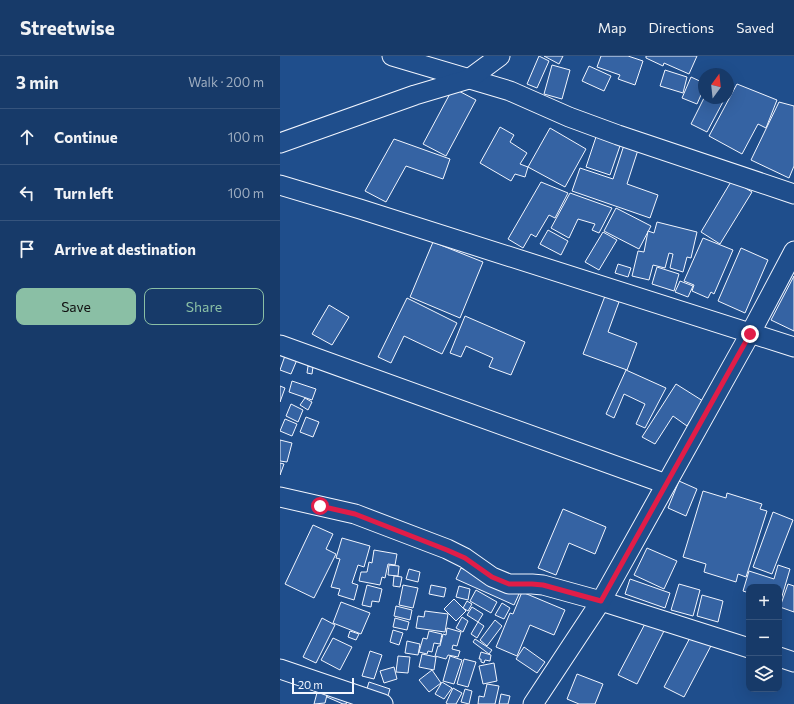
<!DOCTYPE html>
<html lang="en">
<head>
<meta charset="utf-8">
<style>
  body { margin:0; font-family:Commissioner,sans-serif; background:#244571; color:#f1f3f6 }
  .controls { position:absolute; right:12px; bottom:12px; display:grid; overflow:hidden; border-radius:8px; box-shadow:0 4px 16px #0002 }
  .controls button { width:36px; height:36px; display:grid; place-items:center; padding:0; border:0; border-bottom:1px solid #36547d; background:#173a69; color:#f1f3f6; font:20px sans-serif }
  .compass { position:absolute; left:418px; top:12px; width:36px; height:36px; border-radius:50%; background:#173a69; box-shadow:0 4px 16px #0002; rotate:15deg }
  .scale { position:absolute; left:12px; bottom:10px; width:62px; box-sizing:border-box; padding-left:4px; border:2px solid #f2f6ff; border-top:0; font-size:11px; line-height:14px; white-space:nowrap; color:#f2f6ff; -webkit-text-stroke:3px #1f4e8c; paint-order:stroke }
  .stop { position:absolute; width:12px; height:12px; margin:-9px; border:3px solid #e11d48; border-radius:50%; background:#fff }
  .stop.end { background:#e11d48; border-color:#fff; box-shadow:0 1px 4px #0008 }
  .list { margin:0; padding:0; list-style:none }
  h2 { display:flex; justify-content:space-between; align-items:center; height:52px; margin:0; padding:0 16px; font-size:17px }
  h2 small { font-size:13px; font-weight:400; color:#9eadc0 }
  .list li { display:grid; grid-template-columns:26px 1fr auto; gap:12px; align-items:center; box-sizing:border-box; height:56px; padding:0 16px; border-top:1px solid #36547d }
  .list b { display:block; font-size:15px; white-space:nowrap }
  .list em { font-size:13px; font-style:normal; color:#9eadc0 }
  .actions { display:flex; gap:8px; padding:12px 16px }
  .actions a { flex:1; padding:9px 0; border:1px solid #8abfa5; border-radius:8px; text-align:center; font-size:14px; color:#8abfa5 }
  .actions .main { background:#8abfa5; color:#111 }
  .icon { flex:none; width:22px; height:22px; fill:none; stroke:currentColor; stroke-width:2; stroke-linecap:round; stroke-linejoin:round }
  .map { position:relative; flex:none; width:514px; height:648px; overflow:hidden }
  header { display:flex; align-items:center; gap:24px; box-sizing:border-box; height:56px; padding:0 20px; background:#173a69; border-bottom:1px solid #36547d }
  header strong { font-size:19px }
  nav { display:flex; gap:22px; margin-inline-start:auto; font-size:14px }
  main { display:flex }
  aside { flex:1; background:#173a69 }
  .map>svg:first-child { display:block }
  .building { fill:#3563a3; stroke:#f2f6ff }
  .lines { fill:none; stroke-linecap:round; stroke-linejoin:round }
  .minor-casing { stroke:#f2f6ff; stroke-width:21 }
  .minor { stroke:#1f4e8c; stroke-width:19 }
  .route { stroke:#e11d48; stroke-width:5 }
</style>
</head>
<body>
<header>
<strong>Streetwise</strong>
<nav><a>Map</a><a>Directions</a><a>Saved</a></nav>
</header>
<main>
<aside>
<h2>3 min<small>Walk · 200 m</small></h2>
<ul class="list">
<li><svg class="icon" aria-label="ahead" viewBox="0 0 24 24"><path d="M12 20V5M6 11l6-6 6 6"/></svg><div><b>Continue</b></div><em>100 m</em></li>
<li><svg class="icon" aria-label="left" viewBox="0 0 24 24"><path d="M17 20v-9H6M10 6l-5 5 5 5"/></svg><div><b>Turn left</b></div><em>100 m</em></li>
<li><svg class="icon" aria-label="arrive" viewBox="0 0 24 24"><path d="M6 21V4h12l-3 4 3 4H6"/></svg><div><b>Arrive at destination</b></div></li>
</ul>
<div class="actions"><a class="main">Save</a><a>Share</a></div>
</aside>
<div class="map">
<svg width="514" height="648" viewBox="0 0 514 648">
  <rect width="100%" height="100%" fill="#1f4e8c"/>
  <g class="building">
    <path d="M259,0L269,5L257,32L247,28Z"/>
    <path d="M264,0H283L279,8Z"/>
    <path d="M321,0H348L363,5L355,29L338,23L340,19L317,11Z"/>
    <path d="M366,0H417L409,18L384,7L383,10L366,2Z"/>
    <path d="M272,9L290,14L282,43L264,38Z"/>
    <path d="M309,10L331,20L324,35L302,25Z"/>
    <path d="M385,14L407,21L403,37L380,30Z"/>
    <path d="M411,21L424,27V32L417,48L402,42Z"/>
    <path d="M457,28L497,44L486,72L478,68L462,98L429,80Z"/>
    <path d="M173,32L196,44L166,100L143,88Z"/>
    <path d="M424,42H445L427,76L411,68Z"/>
    <path d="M499,46L514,50V110L509,122L471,104Z"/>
    <path d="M220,71L234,79L230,86L247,97L240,108L248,111L245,121L235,118L231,125L200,107Z"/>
    <path d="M270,72L306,93L285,131L248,111Z"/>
    <path d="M317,78L341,87L330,119L306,111Z"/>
    <path d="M114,83L170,103L163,123L126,110L106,146L85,135Z"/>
    <path d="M344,89L358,94L347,128L378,139L370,162L292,135L300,112L333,123Z"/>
    <path d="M452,124L472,136L440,188L421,176Z"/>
    <path d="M261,126L288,137L275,162L269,159L256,181L251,178L243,192L228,183Z"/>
    <path d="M290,137L332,152L319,177L312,174L315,168L298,163L289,182L271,172Z"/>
    <path d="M336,152L371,170L359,193L324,175Z"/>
    <path d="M377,166L417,176L411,202L407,201L403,216L390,212L393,198L389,197L385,212L373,209L369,224L352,220L358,195L364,196L368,175L374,177Z"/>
    <path d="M268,174L288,185L281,199L260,188Z"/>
    <path d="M323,176L337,184L319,214L305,206Z"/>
    <path d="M423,182L453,194L434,238L431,236L428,242L412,235L414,229L404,225Z"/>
    <path d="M153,186L203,206L180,262L130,241Z"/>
    <path d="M461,192L488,204L465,257L438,245Z"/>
    <path d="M338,208L351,212L348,221L335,217Z"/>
    <path d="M377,211L399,218L394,235L372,228Z"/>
    <path d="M514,220V275L491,264Z"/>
    <path d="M400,225L413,230L408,241L395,236Z"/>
    <path d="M325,240L339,246L328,276L357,287L347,314L303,298Z"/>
    <path d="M127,242L177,267L162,298L124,280L111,307L98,301Z"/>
    <path d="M49,249L69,261L52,289L32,278Z"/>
    <path d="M185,260L245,286L231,319L209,311L213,302L186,290L181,301L170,297Z"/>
    <path d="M7,294L19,299L11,318L0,314Z"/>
    <path d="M28,310L33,311L32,318L27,317Z"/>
    <path d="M346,314L386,332L365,372L356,368L365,348L344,338L334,362L326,358Z"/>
    <path d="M12,325L36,333L32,344L9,336Z"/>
    <path d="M396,328L423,345L407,370L393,360L375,388L362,381Z"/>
    <path d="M0,330L5,332L0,346Z"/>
    <path d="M25,342L32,346L28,354L20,349Z"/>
    <path d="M11,348L23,354L18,366L6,360Z"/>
    <path d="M26,361L39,366L33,381L20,376Z"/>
    <path d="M5,363L17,368L12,380L0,375Z"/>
    <path d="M0,384L12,387L7,406L0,405Z"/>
    <path d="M0,407L4,408L0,419Z"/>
    <path d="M399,425L417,433L406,460L388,452Z"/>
    <path d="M423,435L446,442L447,437L482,448L480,453L487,455L466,521L458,518L456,526L424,516L426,508L403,501Z"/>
    <path d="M283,453L326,471L315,498L289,487L276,519L258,512Z"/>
    <path d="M493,456L513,464L492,518L473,511Z"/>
    <path d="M33,469L53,478L46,493L56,498L34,542L5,528Z"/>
    <path d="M62,482L90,490L84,511L78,509L72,527L78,529L74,544L58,539L60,533L51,531L60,503L56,502Z"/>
    <path d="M367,492L397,505L384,533L354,519Z"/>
    <path d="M94,494L117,498L115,509L108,508L105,522L102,521L100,529L79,525L81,516H87L89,506L92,507Z"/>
    <path d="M109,509L119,510L118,520L108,519Z"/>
    <path d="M498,509L510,513L500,547L499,531H469V537L463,535L469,515L494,523Z"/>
    <path d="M181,512L239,538L234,549L176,523Z"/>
    <path d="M129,513L140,516L138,526L126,523Z"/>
    <path d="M114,520L122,521L120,531L113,530Z"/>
    <path d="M350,523L390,537L385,552L345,538Z"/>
    <path d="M399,528L420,534L413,560L391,554Z"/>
    <path d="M508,528L514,530V556L500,551Z"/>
    <path d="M87,529L102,533L99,546L92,545L91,551L82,549Z"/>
    <path d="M123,529L138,532L133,552L119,549Z"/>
    <path d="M151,529L166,532L164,541L149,538Z"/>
    <path d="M179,530L190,533L188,544L176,541Z"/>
    <path d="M196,534L217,546L211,557L190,545Z"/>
    <path d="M242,536L285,554L274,579L250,569L237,600L216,591L230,557L233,558Z"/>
    <path d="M422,539L443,545L438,566L417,560Z"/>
    <path d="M174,543L186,555L176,565L164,553Z"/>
    <path d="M187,545L192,548L188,555L183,552Z"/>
    <path d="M61,546L90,557L81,578L53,567Z"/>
    <path d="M222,547L230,552L224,563L215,559Z"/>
    <path d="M116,550L132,554L130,564L114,560Z"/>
    <path d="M192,551L203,558L198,566L187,559Z"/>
    <path d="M145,555L168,558L165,576L136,572L138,560L144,561Z"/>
    <path d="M182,561L188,565L183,576L176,572Z"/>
    <path d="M42,562L55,569L36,607L23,601Z"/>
    <path d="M115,562L129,566L127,574L113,571Z"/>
    <path d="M215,564L222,570L207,590L200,584Z"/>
    <path d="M367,564L385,573L357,628L338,619Z"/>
    <path d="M198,566L204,570L197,582L191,578Z"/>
    <path d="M167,572L181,576L177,590L173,589L172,593L180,595L178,601L168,599L166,603L155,600L158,590H160L163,578L166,579Z"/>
    <path d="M113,574L123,577L119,589L110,586Z"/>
    <path d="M70,575L79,578L76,584L68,581Z"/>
    <path d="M149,575L162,578L160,588L154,587L152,596L148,595L147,598L139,596L143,582L147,583Z"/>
    <path d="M413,576L433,586L404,641L384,631Z"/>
    <path d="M53,582L72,591L60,614L41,604Z"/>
    <path d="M195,583L212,594L209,598L193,586Z"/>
    <path d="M127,585L140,588L138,599L125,597Z"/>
    <path d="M244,591L265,606L257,617L236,603Z"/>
    <path d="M90,595L102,599L94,623L82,620Z"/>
    <path d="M201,596L211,599L210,605L205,604L204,607L201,606V603H199Z"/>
    <path d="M142,598L156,601L154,614L139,611Z"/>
    <path d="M118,600L130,601L128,617L116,616Z"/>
    <path d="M170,600L182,604L174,628L163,625Z"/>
    <path d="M184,603L196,606L188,631L177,628Z"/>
    <path d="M214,607L217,625L203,628L199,610Z"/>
    <path d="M114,611L117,623L104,627L100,615Z"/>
    <path d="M152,614L161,627L149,636L139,624Z"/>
    <path d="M297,618L323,628L315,648H299L287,643Z"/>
    <path d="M89,626L110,633L107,643L86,636Z"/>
    <path d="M162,626L172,632L164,643L155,638Z"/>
    <path d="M207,628L219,630L215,648H198L199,640L204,641Z"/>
    <path d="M173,632L182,637L176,648H168L166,647Z"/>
    <path d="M38,633L47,639L45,647L34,648Z"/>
    <path d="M51,633L69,641L66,648H63L47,641Z"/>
    <path d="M185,633L192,635L189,648L181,646Z"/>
    <path d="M221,638L230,640L228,648H219Z"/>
  </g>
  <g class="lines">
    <defs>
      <g id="minor">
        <path d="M112,0L230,35L289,61L338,79L514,138"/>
        <path d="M0,87L135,39L189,23L220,0"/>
        <path d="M0,129L80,153L514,291"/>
        <path d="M0,289L386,428"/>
        <path d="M0,441L75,458L167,493L185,502L212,521L229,528H252L263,529L321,545L469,592"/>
        <path d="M499,601L514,606"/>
        <path d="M0,613L103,648"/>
        <path d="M253,648L321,545L470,278L514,195"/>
      </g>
    </defs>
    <use href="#minor" class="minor-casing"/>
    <use href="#minor" class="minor"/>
  </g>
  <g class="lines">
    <path class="route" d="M40,450L75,458L167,494L185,502L212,521L229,528H252L263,529L321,545L470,278"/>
  </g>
</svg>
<div class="controls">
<button>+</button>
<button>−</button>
<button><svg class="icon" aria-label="layers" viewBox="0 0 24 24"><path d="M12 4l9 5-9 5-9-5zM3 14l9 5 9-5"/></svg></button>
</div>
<svg class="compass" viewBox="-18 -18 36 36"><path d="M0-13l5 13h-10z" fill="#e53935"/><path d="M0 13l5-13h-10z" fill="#9eadc0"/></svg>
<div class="scale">20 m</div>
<div class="stop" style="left:40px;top:450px"></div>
<div class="stop end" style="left:470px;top:278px"></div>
</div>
</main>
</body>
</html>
